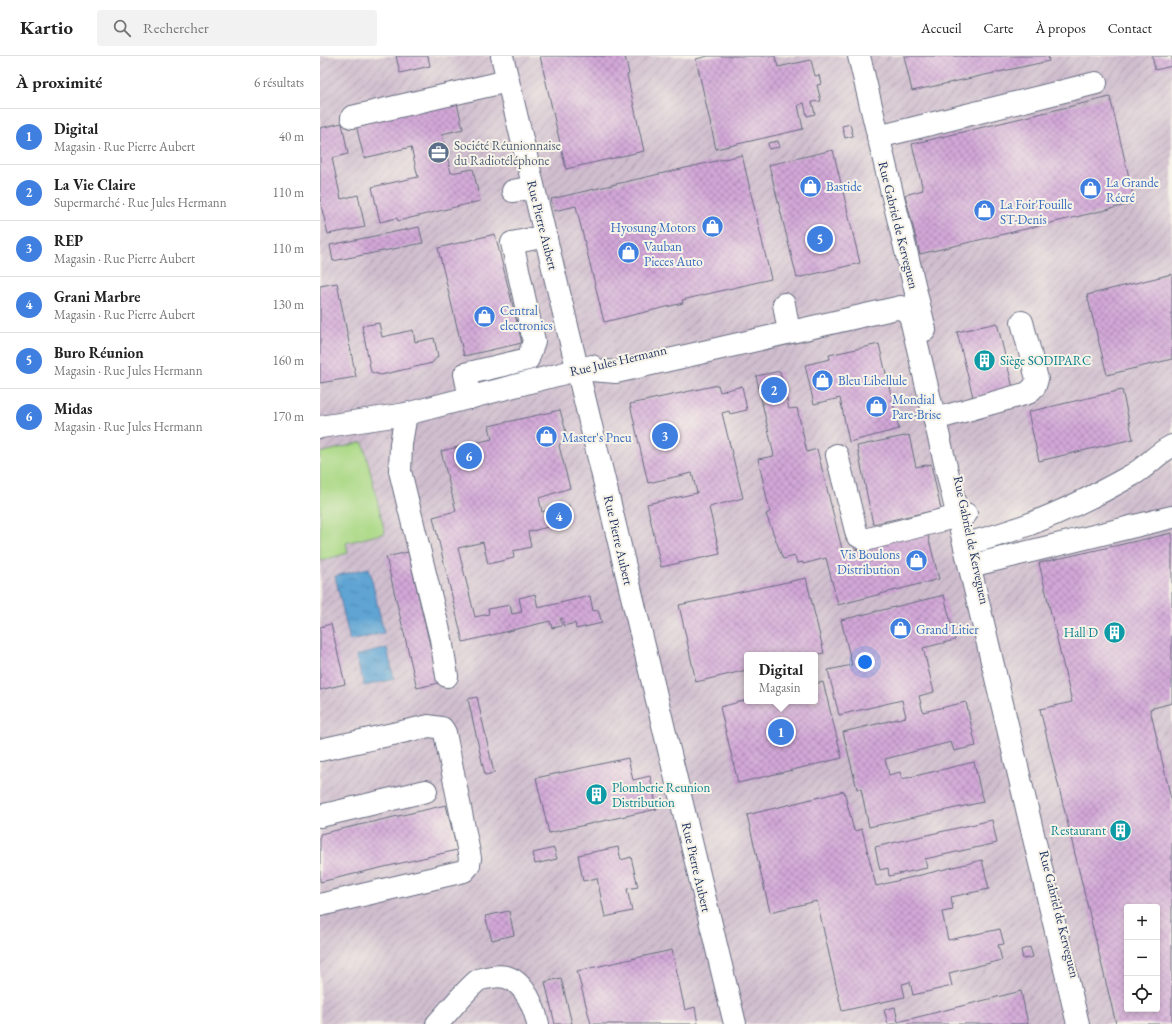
<!DOCTYPE html>
<html lang="fr">
<head>
<meta charset="utf-8">
<style>
  body { margin:0; font-family:"EB Garamond",serif; background:#f2f2f2; color:#222 }
  .controls { position:absolute; right:12px; bottom:12px; display:grid; overflow:hidden; border-radius:4px; box-shadow:0 2px 6px #0003 }
  .controls button { width:36px; height:36px; display:grid; place-items:center; padding:0; border:0; border-bottom:1px solid #e0e0e0; background:#fff; color:#222; font:20px sans-serif }
  .you { position:absolute; left:545px; top:606px; width:14px; height:14px; margin:-10px; border:3px solid #fff; border-radius:50%; background:#1a73e8; box-shadow:0 0 0 6px #1a73e833 }
  .badge { display:grid; place-items:center; width:26px; height:26px; border-radius:50%; background:#d1495b; color:#fff; font-size:13px; font-weight:700 }
  .pin { position:absolute; translate:-50% -50%; border:2px solid #fff; box-shadow:0 1px 4px #0006 }
  .popup { position:absolute; left:424px; top:596px; width:74px; height:52px; box-sizing:border-box; display:grid; place-content:center; border-radius:4px; background:#fff; filter:drop-shadow(0 1px 3px #0005); font-size:13px; white-space:nowrap; color:#767676 }
  .popup b { font-size:15px; color:#222 }
  .popup::after { content:''; position:absolute; left:50%; top:100%; margin-left:-8px; border:8px solid transparent; border-top-color:#fff }
  .list { margin:0; padding:0; list-style:none }
  h2 { display:flex; justify-content:space-between; align-items:center; height:52px; margin:0; padding:0 16px; font-size:17px }
  h2 small { font-size:13px; font-weight:400; color:#767676 }
  .list li { display:grid; grid-template-columns:26px 1fr auto; gap:12px; align-items:center; box-sizing:border-box; height:56px; padding:0 16px; border-top:1px solid #e0e0e0 }
  .list b { display:block; font-size:15px; white-space:nowrap }
  .list p { margin:0; font-size:13px; white-space:nowrap; color:#767676 }
  .list em { font-size:13px; font-style:normal; color:#767676 }
  .icon { flex:none; width:22px; height:22px; fill:none; stroke:currentColor; stroke-width:2; stroke-linecap:round; stroke-linejoin:round }
  .map { position:relative; flex:none; width:852px; height:968px; overflow:hidden }
  header { display:flex; align-items:center; gap:24px; box-sizing:border-box; height:56px; padding:0 20px; background:#fff; border-bottom:1px solid #e0e0e0 }
  header strong { font-size:19px }
  nav { display:flex; gap:22px; margin-inline-start:auto; font-size:14px }
  .search { width:280px; height:36px; background:#f2f2f2; display:flex; align-items:center; gap:10px; box-sizing:border-box; padding:0 14px; border-radius:4px; color:#767676; font-size:15px }
  main { display:flex }
  aside { flex:1; background:#fff }
  .map>svg:first-child { display:block }
  .industrial { fill:url(#industrial-furrows); fill-rule:evenodd }
  .pitch { fill:#abd986; stroke:#638472 }
  .water { fill:url(#water-ripples); stroke:#3c6a98 }
  .building { fill:url(#building-cross-hatch); fill-rule:evenodd }
  .lines { fill:none; stroke-linecap:round; stroke-linejoin:round }
  .minor-casing { stroke:#676c81; stroke-width:24 }
  .minor { stroke:#fff; stroke-width:22 }
  .labels { text-anchor:middle; stroke-width:4; stroke-linejoin:round; paint-order:stroke }
  .service-label { font-size:13px; fill:#4e5e75; stroke:#f7f3e8; text-anchor:start }
  .shop-label { font-size:13px; fill:#366cbe; stroke:#f7f3e8; text-anchor:start }
  .street-label { font-size:13px; fill:#1b2f5e; stroke:#f7f3e8 }
  .culture-label { font-size:13px; fill:#0d838f; stroke:#f7f3e8; text-anchor:start }
</style>
</head>
<body>
<header>
<strong>Kartio</strong>
<div class="search"><svg class="icon" aria-label="search" viewBox="0 0 24 24"><circle cx="10" cy="10" r="6"/><path d="M15 15l6 6"/></svg>Rechercher</div>
<nav><a>Accueil</a><a>Carte</a><a>À propos</a><a>Contact</a></nav>
</header>
<main>
<aside>
<h2>À proximité<small>6 résultats</small></h2>
<ul class="list">
<li><span class="badge" style="background:#3f7fe0">1</span><div><b>Digital</b><p>Magasin · Rue Pierre Aubert</p></div><em>40 m</em></li>
<li><span class="badge" style="background:#3f7fe0">2</span><div><b>La Vie Claire</b><p>Supermarché · Rue Jules Hermann</p></div><em>110 m</em></li>
<li><span class="badge" style="background:#3f7fe0">3</span><div><b>REP</b><p>Magasin · Rue Pierre Aubert</p></div><em>110 m</em></li>
<li><span class="badge" style="background:#3f7fe0">4</span><div><b>Grani Marbre</b><p>Magasin · Rue Pierre Aubert</p></div><em>130 m</em></li>
<li><span class="badge" style="background:#3f7fe0">5</span><div><b>Buro Réunion</b><p>Magasin · Rue Jules Hermann</p></div><em>160 m</em></li>
<li><span class="badge" style="background:#3f7fe0">6</span><div><b>Midas</b><p>Magasin · Rue Jules Hermann</p></div><em>170 m</em></li>
</ul>
</aside>
<div class="map">
<svg width="852" height="968" viewBox="0 0 852 968">
  <defs>
    <pattern id="industrial-furrows" width="10" height="10" patternUnits="userSpaceOnUse"><rect width="10" height="10" fill="#cfbdce"/><path d="M-1 1l2-2M0 10L10 0M9 11l2-2" fill="none" stroke="#a79aaa"/></pattern>
    <pattern id="water-ripples" width="26" height="14" patternUnits="userSpaceOnUse"><rect width="26" height="14" fill="#5ea4d3"/><path d="M2 4q2-2 4 0t4 0M15 11q2-2 4 0t4 0" fill="none" stroke="#4d86ae"/></pattern>
    <pattern id="building-cross-hatch" width="8" height="8" patternUnits="userSpaceOnUse"><rect width="8" height="8" fill="#d2a7d7"/><path d="M0 0l8 8M0 8l8-8" fill="none" stroke="#aa88b2"/></pattern>
  </defs>
  <rect width="100%" height="100%" fill="#f7f3e8"/>
  <filter id="ink" filterUnits="userSpaceOnUse"><feTurbulence type="fractalNoise" baseFrequency=".025" numOctaves="2"/><feDisplacementMap in="SourceGraphic" scale="8" xChannelSelector="R" yChannelSelector="G"/><feConvolveMatrix kernelMatrix="1 2 1 2 8 2 1 2 1" color-interpolation-filters="sRGB"/></filter>
  <filter id="wash" filterUnits="userSpaceOnUse"><feTurbulence type="fractalNoise" baseFrequency=".012" numOctaves="4" result="noise"/><feDisplacementMap in="SourceGraphic" scale="16" xChannelSelector="R" yChannelSelector="G"/><feGaussianBlur stdDeviation="0.9" result="paint"/><feColorMatrix in="noise" values="0 0 0 0 0 0 0 0 0 0 0 0 0 0 0 0 0 1.4 0 .05"/><feComposite in="paint" operator="in"/></filter>
  <g filter="url(#wash)">
    <rect width="100%" height="100%" fill="#f4ddc2"/>
    <path class="industrial" d="M0,0H852V968H0ZM427,599H495V645H427ZM807,851H837V953H807Z"/>
    <path class="pitch" d="M43,386L65,477L26,487L28,497L0,505V397Z"/>
    <g class="water">
      <path d="M49,512L64,577L30,585L15,520Z"/>
      <path d="M67,592L74,623L44,630L36,600Z"/>
    </g>
    <g id="blocks">
      <g class="building">
        <path d="M76,0H108L110,10L80,17Z"/>
        <path d="M220,0H305L309,18L307,19L324,95L246,113Z"/>
        <path d="M388,0H455L458,11L491,4L495,20L499,19L501,28L497,29L501,45L492,46L495,58L487,60L484,47L478,49L483,73L396,93L376,3Z"/>
        <path d="M584,0H728L729,5L592,35Z"/>
        <path d="M832,0H852V10L835,14Z"/>
        <path d="M790,41L815,147L600,198L585,139L603,134L592,88Z"/>
        <path d="M136,43L143,73L122,78L131,117L153,113L160,145L78,165L77,162L60,166L52,131L98,121L91,91L44,102L36,69Z"/>
        <path d="M22,67L28,98L12,102L21,143L38,139L45,171L8,178L0,145V72Z"/>
        <path d="M530,68L533,80L525,82L522,70Z"/>
        <path d="M458,85L460,91L449,93L448,87Z"/>
        <path d="M513,94L540,207L477,222L449,109Z"/>
        <path d="M422,99L451,223L362,244L363,247L284,266L256,150L234,155L231,143Z"/>
        <path d="M99,171L103,187L13,205L10,189Z"/>
        <path d="M175,178L202,287L144,300L118,192Z"/>
        <path d="M852,218V303L787,319L767,239Z"/>
        <path d="M17,227L36,321L0,327V230Z"/>
        <path d="M59,267L62,281L93,274L95,286L114,282L118,300L112,307L61,319L51,316L42,270Z"/>
        <path d="M677,267L693,332L653,341L637,276Z"/>
        <path d="M559,288L579,373L529,386L520,342L494,348L485,309L510,303L509,299Z"/>
        <path d="M460,315L469,353L477,352L487,396L497,393L523,497L607,476L619,523L518,549L506,502L483,508V506L477,507L475,500L463,503L446,458L450,456L438,403L454,400L436,320Z"/>
        <path d="M398,329L400,336L422,330L427,354L410,358L409,355L402,357L423,442L389,451L400,498L341,511L327,448L377,437L372,417L328,427L310,348Z"/>
        <path d="M802,334L813,383L719,405L708,356Z"/>
        <path d="M240,354L246,376L239,390L250,432L219,442L222,456L249,449L252,465L208,476L211,491L193,495L194,502L168,508L163,486L138,492L155,561L169,558L168,553L190,549L192,558L202,556L199,542L215,538L218,552L270,540L273,555L278,554L282,567L256,573L255,567L244,570L242,562L240,563L242,570L232,572L230,565L143,586L113,461L136,455L121,395L172,383L169,370Z"/>
        <path d="M589,379L596,411L611,408L621,453L553,468L537,390Z"/>
        <path d="M852,477V647L830,653L852,747V968H796L720,653L752,646L719,507ZM807,851H837V953H807Z"/>
        <path d="M88,496L119,627L97,632L66,501Z"/>
        <path d="M486,522L504,597L495,599H427V614L376,626L359,549Z"/>
        <path d="M624,539L635,584L603,592L614,636L599,640L603,656L646,646L656,690L634,695L631,686L565,703L569,719L580,716L582,723L654,706L663,746L549,771L541,733H537L523,676L586,661L582,644L519,659L508,614L532,609L521,564Z"/>
        <path d="M11,568L25,628L0,634V571Z"/>
        <path d="M503,626L522,702L418,727L400,651L427,644L495,645V628Z"/>
        <path d="M157,641L174,717L165,719L148,643Z"/>
        <path d="M308,702L313,724L330,720L337,753L229,777L216,722Z"/>
        <path d="M524,735L534,775L542,773L556,830L662,804L669,833L631,841L633,854L622,856L628,884L680,873L684,888L678,889L682,904L629,917L632,930L593,939L590,926L582,928L585,941L522,955L497,845L450,856L427,759Z"/>
        <path d="M126,749L137,794L0,826V778Z"/>
        <path d="M672,764L677,787L605,803L607,812L569,820L568,812L560,814L555,791Z"/>
        <path d="M298,791L301,804L311,801L318,831L307,833L312,855L285,861L277,822L263,825L258,799Z"/>
        <path d="M234,792L237,803L215,808L213,797Z"/>
        <path d="M189,855L194,879L172,884L165,860Z"/>
        <path d="M710,891L713,901L703,903L701,894Z"/>
        <path d="M352,894L365,954L375,951L378,968H271L257,915Z"/>
        <path d="M241,922L252,968H235L225,926Z"/>
        <path d="M701,935L708,968H568L564,954L575,951L578,966Z"/>
      </g>
    </g>
  </g>
  <g filter="url(#ink)">
    <use href="#blocks" fill-opacity="0" stroke="#676c81" stroke-width="1"/>
    <g class="lines">
      <defs>
        <g id="minor">
          <path d="M182,0L415,968"/>
          <path d="M539,0L605,274"/>
          <path d="M32,61L188,25"/>
          <path d="M558,81L776,27"/>
          <path d="M193,135L213,131"/>
          <path d="M464,248L467,265"/>
          <path d="M258,313L296,316L581,251L590,259L758,968"/>
          <path d="M150,342L145,318L208,303L214,285L192,187L226,180"/>
          <path d="M86,358L81,388L80,415L121,583L127,620"/>
          <path d="M626,360L708,337L715,330L717,323L702,266"/>
          <path d="M0,371L86,358L272,310"/>
          <path d="M517,399L537,479L545,484L646,458"/>
          <path d="M653,486C710,472 761,448 812,419C827,411 837,397 852,390"/>
          <path d="M658,508L852,461"/>
          <path d="M0,694L109,670L122,672L125,677L150,802L149,809L144,815L0,849"/>
          <path d="M0,760L106,735"/>
          <path d="M117,968C130,954 143,937 157,925C161,922 167,922 172,921C200,915 213,946 218,968"/>
        </g>
      </defs>
      <use href="#minor" class="minor-casing"/>
      <use href="#minor" class="minor"/>
    </g>
  </g>
  <defs>
    <symbol id="office-disc" viewBox="-11 -11 22 22"><circle r="9.5" fill="#5c6f8a" stroke="#f7f3e8"/><path d="M-6-3h4V-5.5h4V-3h4V5H-6ZM-1-4.5V-3h2v-1.5ZM-6 0V1H6V0Z" fill="#fff"/></symbol>
    <symbol id="shop-disc" viewBox="-11 -11 22 22"><circle r="9.5" fill="#3f7fe0" stroke="#f7f3e8"/><path d="M-5-2.5h2.3a2.7 3.5 0 0 1 5.4 0H5L5.5 6h-11ZM-1.5-2.5h3a1.5 2.3 0 0 0-3 0Z" fill="#fff"/></symbol>
    <symbol id="building-disc" viewBox="-11 -11 22 22"><circle r="9.5" fill="#0f9aa8" stroke="#f7f3e8"/><path d="M-4-6H4V6H1V3H-1V6H-4ZM-2.5-4.3h1.7v1.8h-1.7ZM.8-4.3h1.7v1.8H.8ZM-2.5-1h1.7V.8h-1.7ZM.8-1h1.7V.8H.8Z" fill="#fff"/></symbol>
  </defs>
  <g fill-rule="evenodd">
    <use href="#office-disc" x="106" y="84" width="25" height="25"/>
    <use href="#shop-disc" x="478" y="118" width="25" height="25"/>
    <use href="#shop-disc" x="758" y="120" width="25" height="25"/>
    <use href="#shop-disc" x="652" y="142" width="25" height="25"/>
    <use href="#shop-disc" x="380" y="158" width="25" height="25"/>
    <use href="#shop-disc" x="296" y="184" width="25" height="25"/>
    <use href="#shop-disc" x="152" y="248" width="25" height="25"/>
    <use href="#building-disc" x="652" y="292" width="25" height="25"/>
    <use href="#shop-disc" x="490" y="312" width="25" height="25"/>
    <use href="#shop-disc" x="544" y="338" width="25" height="25"/>
    <use href="#shop-disc" x="214" y="368" width="25" height="25"/>
    <use href="#shop-disc" x="584" y="492" width="25" height="25"/>
    <use href="#shop-disc" x="568" y="560" width="25" height="25"/>
    <use href="#building-disc" x="782" y="564" width="25" height="25"/>
    <use href="#building-disc" x="264" y="726" width="25" height="25"/>
    <use href="#building-disc" x="788" y="762" width="25" height="25"/>
  </g>
  <g class="labels">
    <g class="service-label">
      <text x="134" y="94">Société Réunionnaise<tspan x="134" dy="15">du Radiotéléphone</tspan></text>
    </g>
    <g class="shop-label">
      <text x="786" y="131">La Grande<tspan x="786" dy="15">Récré</tspan></text>
      <text x="506" y="135">Bastide</text>
      <text x="680" y="153">La Foir'Fouille<tspan x="680" dy="15">ST-Denis</tspan></text>
      <text x="376" y="176" text-anchor="end">Hyosung Motors</text>
      <text x="324" y="195">Vauban<tspan x="324" dy="15">Pieces Auto</tspan></text>
      <text x="180" y="259">Central<tspan x="180" dy="15">electronics</tspan></text>
      <text x="518" y="329">Bleu Libellule</text>
      <text x="572" y="348">Mondial<tspan x="572" dy="15">Pare-Brise</tspan></text>
      <text x="242" y="386">Master's Pneu</text>
      <text x="580" y="503" text-anchor="end">Vis Boulons<tspan x="580" dy="15">Distribution</tspan></text>
      <text x="596" y="578">Grand Litier</text>
    </g>
    <g class="street-label">
      <text transform="translate(223 169) rotate(76)" y="5">Rue Pierre Aubert</text>
      <text transform="translate(579 169) rotate(76)" y="5">Rue Gabriel de Kerveguen</text>
      <text transform="translate(298 304) rotate(-13)" y="5">Rue Jules Hermann</text>
      <text transform="translate(299 484) rotate(77)" y="5">Rue Pierre Aubert</text>
      <text transform="translate(652 484) rotate(78)" y="5">Rue Gabriel de Kerveguen</text>
      <text transform="translate(377 811) rotate(77)" y="5">Rue Pierre Aubert</text>
      <text transform="translate(740 858) rotate(76)" y="5">Rue Gabriel de Kerveguen</text>
    </g>
    <g class="culture-label">
      <text x="680" y="309">Siège SODIPARC</text>
      <text x="778" y="581" text-anchor="end">Hall D</text>
      <text x="292" y="736">Plomberie Reunion<tspan x="292" dy="15">Distribution</tspan></text>
      <text x="786" y="779" text-anchor="end">Restaurant</text>
    </g>
  </g>
</svg>
<div class="controls">
<button>+</button>
<button>−</button>
<button><svg class="icon" aria-label="locate" viewBox="0 0 24 24"><circle cx="12" cy="12" r="6"/><path d="M12 2v4M12 18v4M2 12h4M18 12h4"/></svg></button>
</div>
<div class="you"></div>
<div class="pin badge" style="left:461px;top:676px;background:#3f7fe0">1</div>
<div class="popup"><b>Digital</b>Magasin</div>
<div class="pin badge" style="left:454px;top:334px;background:#3f7fe0">2</div>
<div class="pin badge" style="left:345px;top:380px;background:#3f7fe0">3</div>
<div class="pin badge" style="left:239px;top:460px;background:#3f7fe0">4</div>
<div class="pin badge" style="left:500px;top:183px;background:#3f7fe0">5</div>
<div class="pin badge" style="left:149px;top:400px;background:#3f7fe0">6</div>
</div>
</main>
</body>
</html>
